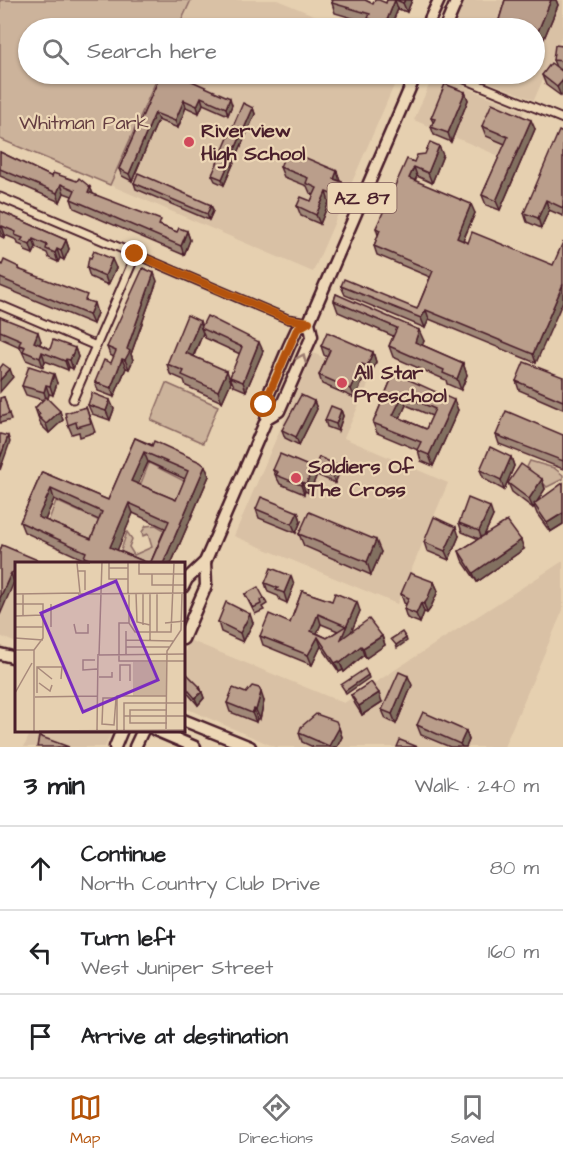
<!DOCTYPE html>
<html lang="en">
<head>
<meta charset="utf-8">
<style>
  body { margin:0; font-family:"Architects Daughter",sans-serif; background:#f2f2f2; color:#202124 }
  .stop { position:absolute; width:18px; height:18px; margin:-14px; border:4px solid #b45309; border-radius:50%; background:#fff }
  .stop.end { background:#b45309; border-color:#fff; box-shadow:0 2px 6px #0008 }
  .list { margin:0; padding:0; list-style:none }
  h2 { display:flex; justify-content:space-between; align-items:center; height:78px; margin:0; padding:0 24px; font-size:26px }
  h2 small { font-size:20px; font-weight:400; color:#757577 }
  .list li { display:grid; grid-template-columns:39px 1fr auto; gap:18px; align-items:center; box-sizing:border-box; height:84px; padding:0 24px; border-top:2px solid #e0e0e0 }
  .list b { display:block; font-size:22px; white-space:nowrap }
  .list p { margin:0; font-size:20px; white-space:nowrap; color:#757577 }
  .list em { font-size:20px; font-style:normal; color:#757577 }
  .icon { flex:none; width:33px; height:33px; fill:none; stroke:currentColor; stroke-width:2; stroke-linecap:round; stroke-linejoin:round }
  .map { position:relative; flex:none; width:563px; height:747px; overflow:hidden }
  .search { position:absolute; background:#fff; box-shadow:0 2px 4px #0004; left:18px; right:18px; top:18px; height:66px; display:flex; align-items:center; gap:15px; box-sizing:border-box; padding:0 21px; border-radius:33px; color:#757577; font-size:22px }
  .sheet { height:330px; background:#fff }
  nav { display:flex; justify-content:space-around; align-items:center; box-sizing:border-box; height:84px; border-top:2px solid #e0e0e0; background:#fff; font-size:16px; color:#757577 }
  nav a { display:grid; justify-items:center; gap:3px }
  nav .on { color:#b45309 }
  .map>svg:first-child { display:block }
  .built { fill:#d9c1a5 }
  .green { fill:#ccb39b; stroke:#8b6963; stroke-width:1.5 }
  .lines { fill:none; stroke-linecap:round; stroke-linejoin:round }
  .street-casing { stroke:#4a1f2b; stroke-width:11 }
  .primary-casing { stroke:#4a1f2b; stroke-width:15 }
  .street { stroke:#edd7b6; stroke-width:7 }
  .primary { stroke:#edd7b6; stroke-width:10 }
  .wall { fill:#a08878; stroke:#4a1f2b; stroke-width:1.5; fill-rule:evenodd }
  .shaded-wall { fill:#826f61; stroke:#4a1f2b; stroke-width:1.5 }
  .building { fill:#ba9e8b; stroke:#4a1f2b; stroke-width:1.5; fill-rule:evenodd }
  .oneway { stroke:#9c7b70 }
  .route { stroke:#b45309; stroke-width:8 }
  .poi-dot { fill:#d1495b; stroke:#edd7b6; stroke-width:2 }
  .labels { text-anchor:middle; stroke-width:4.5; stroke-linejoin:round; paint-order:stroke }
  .shield { fill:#edd7b6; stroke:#7b5655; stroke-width:1.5 }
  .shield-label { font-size:18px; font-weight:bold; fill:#4a1f2b }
  .park-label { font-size:20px; fill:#643d41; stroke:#edd7b6 }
  .poi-label { font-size:20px; font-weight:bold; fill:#4a1f2b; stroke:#edd7b6; text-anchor:start }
  .inset-road { fill:none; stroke:#a8897b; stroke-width:1.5 }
  .view { fill:#7b2cbf; fill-opacity:0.15; stroke:#7b2cbf; stroke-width:3 }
  .inset-edge { fill:none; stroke:#4a1f2b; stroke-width:3 }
</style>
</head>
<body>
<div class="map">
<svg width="563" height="747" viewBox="0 0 563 747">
  <rect width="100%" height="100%" fill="#e6d0b0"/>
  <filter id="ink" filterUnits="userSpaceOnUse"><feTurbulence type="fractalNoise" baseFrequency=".0167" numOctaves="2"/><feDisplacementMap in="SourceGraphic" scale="12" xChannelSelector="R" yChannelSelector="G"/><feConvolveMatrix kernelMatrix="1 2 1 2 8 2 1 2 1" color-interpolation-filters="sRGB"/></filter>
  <g filter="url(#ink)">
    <g class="built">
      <path d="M191,0H277L345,28H178Z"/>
      <path d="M465,0H563V33L534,100L470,74H534V28H452Z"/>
      <path d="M159,74H399L313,272L110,185Z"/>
      <path d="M441,77L524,111L504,158L414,120L430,83Z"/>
      <path d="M313,353L371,378L344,438L448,483L397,604L234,536Z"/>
      <path d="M0,550L32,564H16V643L0,636Z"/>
      <path d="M563,561V610L504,747H275L183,707V657L189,640L344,703Z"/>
      <path d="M31,731L112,730V731L105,747H24Z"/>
    </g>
    <g class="green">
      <path d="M0,0H191L178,28H28V74H159L110,185L0,139Z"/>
      <path d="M166,383L218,406L203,443L151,420Z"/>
      <path d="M530,461L554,468L563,475V479L547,487L527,467Z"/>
      <path d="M149,463L188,483L177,508L138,491Z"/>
      <path d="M56,501L104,523L93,545L47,525Z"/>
      <path d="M156,525L166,531L157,564H135L119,556L127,532L132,539L129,547L134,555L152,547L148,534L143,536L142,532L146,526Z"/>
    </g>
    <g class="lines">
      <defs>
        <g id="street">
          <path d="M452,74L563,119"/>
          <path d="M0,197L288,319L309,322"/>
          <path d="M0,305L96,346"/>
          <path d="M73,399L136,254"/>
        </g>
        <g id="primary">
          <path d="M426,28L439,0"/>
          <path d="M445,28L457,0"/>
          <path d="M267,418L279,411L312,336L309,322L416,74"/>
          <path d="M183,587L187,579L205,562L267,418L264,405L289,346L297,329L309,322"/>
          <path d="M183,639L206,586L205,562"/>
          <path d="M0,654L16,658"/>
          <path d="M183,720L250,747"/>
          <path d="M155,730L195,747"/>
          <path d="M115,747L122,730"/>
          <path d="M135,747L143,730"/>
        </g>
      </defs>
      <use href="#street" class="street-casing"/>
      <use href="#primary" class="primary-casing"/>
      <use href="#street" class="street"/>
      <use href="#primary" class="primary"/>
    </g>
    <g class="wall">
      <path d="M331,0H365L373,4L386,3L387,0H412L407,12L398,9L390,28H375L371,27L369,23L335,13Z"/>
      <path d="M505,0H556L558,5L540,48L534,45V28H502L499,20Z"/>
      <path d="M563,46V70L559,69L561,96L546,85L542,75L556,67L553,60Z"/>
      <path d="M161,74L232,105L228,115L203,104L199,113L186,107L178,128L158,120L132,181L122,176L119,169Z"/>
      <path d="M465,92L468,100L451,142L434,135L431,127L433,122L431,118Z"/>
      <path d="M253,108L255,114L224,185L215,181L212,175Z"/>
      <path d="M482,126L535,129L500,210L486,205L482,195L505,144L486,136Z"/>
      <path d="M563,133V216L549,210L541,228L527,222L524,213Z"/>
      <path d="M0,152L52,177L90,187L93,194L164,227L177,232L187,231L190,240L184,255L74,208L71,199L72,196L64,193L60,202L0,176Z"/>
      <path d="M443,155L432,183L417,176L415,181L475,213L463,241L553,265L536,363L429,319L425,328L345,295L341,286L417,309L430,277L377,255L374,246L378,235L376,228L414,162Z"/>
      <path d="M280,167L340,181L346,192L340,206L329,202L320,224L301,216L297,206L311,201L314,195L310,193L307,186L284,177Z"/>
      <path d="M134,183L211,205L213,211L209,220L136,189Z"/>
      <path d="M0,211L66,240L69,249L64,260L60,258L58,262L49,258L47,253L36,248L33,254L25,251L23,246L18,244L17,240L5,235L4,238L0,236Z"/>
      <path d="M0,264L19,267L20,270L89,302L97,313L93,324L0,286Z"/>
      <path d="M87,268H116L108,285L90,277Z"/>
      <path d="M157,281L131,354L133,360L129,369L126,368L114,397L98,391L95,382L111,363L114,357L110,355L107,347Z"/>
      <path d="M336,294L424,341L422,345L463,363L467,375L461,390L447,384L446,380L393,357L389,346L393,336L338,312L334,301Z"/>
      <path d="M0,317L41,341L39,344L50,349L75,348L78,357L73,369L69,367L68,370L45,361L43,367L26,360L20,347L0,338Z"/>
      <path d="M202,327L263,351L246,391L234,386L230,377L240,354L205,338L203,333L194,356L231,382L222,402L186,386L184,380L170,374L167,364Z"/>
      <path d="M321,346L373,352L376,362L371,375L366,373L355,398L322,384L319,375L327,357L324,355Z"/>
      <path d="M394,373L458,410L433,466L421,461L418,450L377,433L373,423ZM406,405L432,416L426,429L400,418Z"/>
      <path d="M563,377V409L519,390L516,381Z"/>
      <path d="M57,383L53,395L49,394L48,399L63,420L49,433L41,425L35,408L43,400L26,395L22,386Z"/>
      <path d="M4,397L11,420L0,423V398Z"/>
      <path d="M314,401L317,409L299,445L285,438L282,430Z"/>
      <path d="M88,405L114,409L110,420L92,414Z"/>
      <path d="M86,407L95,432L80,437L79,432L72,434L68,425Z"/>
      <path d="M341,410L343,416L338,431L327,427L325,420Z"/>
      <path d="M496,435H563V469L499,444Z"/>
      <path d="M135,438L205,466L209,476L171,564H86L85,560L24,532L20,522L42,472L108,500ZM148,462L185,479L176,500L138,484ZM54,499L99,520L91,539L45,520ZM133,513L165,528L150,564L117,550Z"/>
      <path d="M511,457L514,466L504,490L484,479L480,470Z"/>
      <path d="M337,465L340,471L335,483L317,475L314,469Z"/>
      <path d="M313,468L316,477L309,493L305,491L304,494L280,484L278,480L277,479L273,470Z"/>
      <path d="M542,479L545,489L536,503L563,483V524L550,532L537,514L534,506L533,508L512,492L508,483Z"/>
      <path d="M256,509L298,512L301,521L296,533L259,518Z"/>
      <path d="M493,516L484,536L524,549L477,582L462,560L459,551L479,539L462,532L459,523Z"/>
      <path d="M299,534L381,552L371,575L304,546Z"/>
      <path d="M459,536L449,560L427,551L424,542Z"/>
      <path d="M0,551L16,564V581L14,582Z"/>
      <path d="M434,582L438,591L430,609L427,613L424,612L420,623L407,618L404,609L406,604L404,603L401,594Z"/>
      <path d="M265,583L294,585L287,603L280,600L278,596L268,592Z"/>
      <path d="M302,591L360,611L351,632L382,636L385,645L366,658L364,655L344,672L343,670L339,672L321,646L312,665L263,645L260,636L290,623ZM321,624L338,631L327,638L317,633Z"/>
      <path d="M245,594L264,598L267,604L262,607L264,610L255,614Z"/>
      <path d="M218,622L253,623L243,642L221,632Z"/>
      <path d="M183,676L200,687L204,698L198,705L184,689L183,686Z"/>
      <path d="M412,685L396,724L386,719L382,710Z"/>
      <path d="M351,695L382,702L362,715L355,704Z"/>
      <path d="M264,701L260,719H257L256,722L230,712L227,703Z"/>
      <path d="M417,725L466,731L469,740L466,747H450L421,735Z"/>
      <path d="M339,728L342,737L337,747H313L302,742L299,733Z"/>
    </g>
    <g class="shaded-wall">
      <path d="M395,0L398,9L390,28H386L385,25Z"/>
      <path d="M405,0H412L407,12L403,3Z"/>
      <path d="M551,0H556L558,5L540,48L536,36Z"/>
      <path d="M563,80V93L561,96L557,87Z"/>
      <path d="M465,92L468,100L451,142L448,133Z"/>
      <path d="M201,97L203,104L199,113L197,106Z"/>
      <path d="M230,98L232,105L228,115L226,108Z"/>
      <path d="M184,100L186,107L178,128L175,121Z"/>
      <path d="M253,108L255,114L224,185L222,179Z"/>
      <path d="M155,113L158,120L132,181L129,174Z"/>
      <path d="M531,120L535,129L500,210L496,201Z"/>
      <path d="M439,146L443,155L432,183L428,173Z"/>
      <path d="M414,167L417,176L412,187L409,178Z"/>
      <path d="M337,171L340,181L334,179Z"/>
      <path d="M342,182L346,192L340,206L336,196Z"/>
      <path d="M61,184L64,193L60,202L57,193Z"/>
      <path d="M90,187L94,196L88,192Z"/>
      <path d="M326,192L329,202L320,224L316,215Z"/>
      <path d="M546,200L549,210L541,228L538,218Z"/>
      <path d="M471,204L475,213L460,247L457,238Z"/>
      <path d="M211,205L213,211L209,220L207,214Z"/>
      <path d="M2,226L5,235L4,238L0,229Z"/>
      <path d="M187,231L190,240L184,255L181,246Z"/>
      <path d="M33,239L36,248L33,254L30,245Z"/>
      <path d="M66,240L69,249L64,260L61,251Z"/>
      <path d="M57,249L60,258L58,262L55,253Z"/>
      <path d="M112,259L116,268L108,285L105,276Z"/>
      <path d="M154,273L157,281L131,354L133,360L129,369L125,360L127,349Z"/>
      <path d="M563,284V301L536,363L533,354Z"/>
      <path d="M94,303L97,313L93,324L89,315Z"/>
      <path d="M426,310L429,319L425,328L421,318Z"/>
      <path d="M200,321L203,329L201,328L203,333L190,363L186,353Z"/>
      <path d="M419,330L424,341L419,353L415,342Z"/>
      <path d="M38,332L41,341L37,351L34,342Z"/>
      <path d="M259,342L263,351L246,391L243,382Z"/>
      <path d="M75,348L78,357L73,369L70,360Z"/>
      <path d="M42,352L45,361L43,367L40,358Z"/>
      <path d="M373,352L376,362L371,375L367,366Z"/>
      <path d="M66,359L69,367L68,370L65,361Z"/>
      <path d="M122,359L126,368L114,397L111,388Z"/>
      <path d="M463,363L467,375L461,390L457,379Z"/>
      <path d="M362,364L366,373L355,398L351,389Z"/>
      <path d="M10,369L13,377L0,392V380Z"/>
      <path d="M227,371L231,382L222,402L218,391Z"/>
      <path d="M54,374L57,383L53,395L50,386Z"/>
      <path d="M46,385L49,394L47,402L44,392Z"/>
      <path d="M403,395L406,405L397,425L393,415Z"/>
      <path d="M110,400L114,409L110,420L106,411Z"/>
      <path d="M454,400L458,410L433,466L429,455Z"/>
      <path d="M314,401L317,409L299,445L296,437Z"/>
      <path d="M341,410L343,416L338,431L336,424Z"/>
      <path d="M60,411L63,420L49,433L46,424Z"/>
      <path d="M8,436L10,442L0,470V458Z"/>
      <path d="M144,452L148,462L135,491L131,481Z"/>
      <path d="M511,457L514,466L504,490L501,480Z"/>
      <path d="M337,465L340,471L335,483L333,477Z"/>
      <path d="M205,466L209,476L171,564H163Z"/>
      <path d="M313,468L316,477L309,493L306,484Z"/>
      <path d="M542,479L545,489L533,508L529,499Z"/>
      <path d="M302,482L305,491L304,494L301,485Z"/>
      <path d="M51,489L54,499L42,527L38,517Z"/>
      <path d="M129,503L133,513L114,558L110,547Z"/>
      <path d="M490,507L493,516L482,540L479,531Z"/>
      <path d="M298,512L301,521L296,533L292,524Z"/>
      <path d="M563,513V524L550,532L547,523Z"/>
      <path d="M456,527L459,536L449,560L445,551Z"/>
      <path d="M376,540L381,552L371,575L367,562Z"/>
      <path d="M521,540L524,549L477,582L473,573Z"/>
      <path d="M11,573L14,582L0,615V598Z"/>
      <path d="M291,576L294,585L287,603L284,593Z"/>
      <path d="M434,582L438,591L430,609L427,613L424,604Z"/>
      <path d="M357,602L360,611L344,649L341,639Z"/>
      <path d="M421,603L424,612L420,623L416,614Z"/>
      <path d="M250,614L253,623L243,642L240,633Z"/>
      <path d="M318,614L321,624L314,640L311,631Z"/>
      <path d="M382,636L385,645L366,658L363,648Z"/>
      <path d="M318,637L321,646L312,665L308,655Z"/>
      <path d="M406,638L407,641L397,648L396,645Z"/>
      <path d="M361,646L364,655L344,672L340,663Z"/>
      <path d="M339,661L343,670L339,672L335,663Z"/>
      <path d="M368,675L369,678L346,694L345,691Z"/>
      <path d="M408,676L412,685L396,724L392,714Z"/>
      <path d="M200,687L204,698L198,705L195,698L199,688Z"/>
      <path d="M261,692L264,701L260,719L256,710Z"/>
      <path d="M379,693L382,702L362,715L359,706Z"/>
      <path d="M254,709L257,719L256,722L252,713Z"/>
      <path d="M339,728L342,737L337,747H330L329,746Z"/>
      <path d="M466,731L469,740L466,747H462L460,744Z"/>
    </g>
    <g class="building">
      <path d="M333,0H365L373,4L375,0H379L386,3L387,0H395L385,25L368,18L370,14L332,3Z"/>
      <path d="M396,0H405L403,3Z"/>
      <path d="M505,0H551L536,36L534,35V28H519L499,20Z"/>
      <path d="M555,45L563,46V61L553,60Z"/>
      <path d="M551,63L563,72V80L557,87L542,75Z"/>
      <path d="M161,74H176L230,98L226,108L201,97L197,106L184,100L175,121L155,113L129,174L119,169Z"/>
      <path d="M445,84L465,92L448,133L431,127L435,119L431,118Z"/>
      <path d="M243,103L253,108L222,179L212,175Z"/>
      <path d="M492,103L531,120L496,201L482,195L508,137L482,126Z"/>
      <path d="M559,131L563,133V208L546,200L538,218L524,213Z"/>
      <path d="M430,142L439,146L428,173L414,167L409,178L471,204L457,238L468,243L472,232L553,265L563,242V284L533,354L426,310L421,318L341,286L344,279L417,309L433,271L374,246L380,230L376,228L407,159L414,162L417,155L425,154Z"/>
      <path d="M287,150L337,171L334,179L342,182L336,196L326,192L316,215L297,206L301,197L311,201L317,188L306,183L308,178L280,167Z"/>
      <path d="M0,152L52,177L53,173L77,181L79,178L90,187L88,192L161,220L159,225L177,232L179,228L187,231L181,246L71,199L75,190L61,184L57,193L0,169Z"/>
      <path d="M138,173L211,205L207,214L134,183Z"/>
      <path d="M0,211L66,240L61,251L57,249L55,253L46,249L47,245L33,239L30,245L21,241L23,238L15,235L16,232L2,226L0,229Z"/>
      <path d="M94,251L112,259L105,276L87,268L89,257L91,258Z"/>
      <path d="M4,260L19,267L18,269L87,295L85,300L94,303L89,315L0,278V264L2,265Z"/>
      <path d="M143,268L154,273L127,349L130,351L125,360L122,359L111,388L95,382L104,360L111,363L116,351L107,347Z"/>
      <path d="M336,294L419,330L415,342L463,363L457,379L443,373L444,370L389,346L397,328L334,301Z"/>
      <path d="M187,315L200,321L186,353L227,371L218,391L182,375L184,371L167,364Z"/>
      <path d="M207,316L259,342L243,382L230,377L242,347L201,328Z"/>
      <path d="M0,317L38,332L34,342L50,349L53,340L75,348L70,360L66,359L65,361L42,352L40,358L23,351L25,347L19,345L21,340L0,331Z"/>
      <path d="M327,332L373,352L367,366L362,364L351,389L319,375L330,350L321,346Z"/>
      <path d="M524,362L563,377V401L516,381Z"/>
      <path d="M3,364L10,369L0,380V368Z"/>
      <path d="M29,366L54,374L50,386L46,385L44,392L22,386Z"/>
      <path d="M394,373L454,400L429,455L417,450L421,442L373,423ZM403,395L435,409L426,429L393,415Z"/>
      <path d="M92,393L110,400L106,411L88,405Z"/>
      <path d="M301,395L314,401L296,437L282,430Z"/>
      <path d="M4,397L9,414L0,417V398Z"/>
      <path d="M46,397L60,411L46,424L38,416L40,414L35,408Z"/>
      <path d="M331,406L341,410L336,424L325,420Z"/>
      <path d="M86,407L91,423L77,427L76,422L68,425L65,413Z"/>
      <path d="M506,411L563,435V461L496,435Z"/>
      <path d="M0,434L8,436L0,458Z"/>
      <path d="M135,438L152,446L154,441L200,462L205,466L163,564H114L105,560L103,564H101L84,557L86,552L20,522L42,472L108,500ZM144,452L188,471L176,500L131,481ZM51,489L102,512L91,539L38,517ZM129,503L169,521L150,564L110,547Z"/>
      <path d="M490,447L511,457L501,480L480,470Z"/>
      <path d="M280,454L313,468L306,484L302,482L301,485L276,475L278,472L273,470Z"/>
      <path d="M319,457L337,465L333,477L314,469Z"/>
      <path d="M521,464L542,479L529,499L508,483Z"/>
      <path d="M563,483V513L547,523L534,504Z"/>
      <path d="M261,497L298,512L292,524L256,509Z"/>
      <path d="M468,498L490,507L479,531L459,523Z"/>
      <path d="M309,512L376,540L367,562L299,534Z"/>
      <path d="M434,517L456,527L445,551L424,542Z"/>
      <path d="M507,521L521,540L473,573L459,551Z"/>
      <path d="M2,545L47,564H16V571L11,573L0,598V551Z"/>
      <path d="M271,568L291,576L284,593L276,590L278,588L265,583Z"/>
      <path d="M410,573L434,582L427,600L424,604L421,603L416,614L404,609L409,598L401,594Z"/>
      <path d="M258,587L264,598L260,601L261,604L253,608L245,594Z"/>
      <path d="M302,591L332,601L335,593L357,602L341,639L369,619L382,636L363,648L361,646L340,663L339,661L335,663L318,637L308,655L260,636L269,614L290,623ZM318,614L346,626L327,638L311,631Z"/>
      <path d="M226,602L250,614L240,633L218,622Z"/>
      <path d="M402,632L406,638L396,645L391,639Z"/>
      <path d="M365,669L368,675L345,691L341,685Z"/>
      <path d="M399,672L408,676L392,714L382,710Z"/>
      <path d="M186,673L200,687L199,688L202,692L195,698L183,684V676Z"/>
      <path d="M371,682L379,693L359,706L351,695Z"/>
      <path d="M252,686L259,688L261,692L256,710L254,709L252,713L227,703L233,688L246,693Z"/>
      <path d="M423,712L466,731L460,744L417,725Z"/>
      <path d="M316,714L336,721L339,728L329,746L299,733L301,727Z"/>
      <path d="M39,736L69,747H37Z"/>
      <path d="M400,740L418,747H397Z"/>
    </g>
    <defs><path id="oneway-chevron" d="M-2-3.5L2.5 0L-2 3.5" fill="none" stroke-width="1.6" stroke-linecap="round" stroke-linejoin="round" transform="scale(1.5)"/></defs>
    <use class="oneway" href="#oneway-chevron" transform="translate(302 358) rotate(-67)"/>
  </g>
  <g class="lines" filter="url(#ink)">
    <path class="route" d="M135,254L288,319L309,322L297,329L264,405"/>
  </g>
  <g class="poi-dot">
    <circle cx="189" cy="142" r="6"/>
    <circle cx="342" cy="383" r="6"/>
    <circle cx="296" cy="478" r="6"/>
  </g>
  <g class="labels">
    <rect class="shield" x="327.5" y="183" width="69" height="30" rx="4.5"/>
    <g class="shield-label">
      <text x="362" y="204">AZ 87</text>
    </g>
    <g class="park-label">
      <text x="84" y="129">Whitman Park</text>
    </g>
    <g class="poi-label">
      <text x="201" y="137">Riverview<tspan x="201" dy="23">High School</tspan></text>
      <text x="354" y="379">All Star<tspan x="354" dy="23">Preschool</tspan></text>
      <text x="308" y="473">Soldiers Of<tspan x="308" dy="23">The Cross</tspan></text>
    </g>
  </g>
  <g transform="translate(15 562)">
    <rect width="170" height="170" fill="#e6d0b0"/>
    <path d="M118,100H151V134H118Z" fill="#ccb39b"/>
    <path class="inset-road" d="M94,0V17H113M113,0V31M124,0V12H170M124,1H170M159,1L156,70H120L114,61H104V99H170M94,6H113M62,9H70V28M137,12V23H170M65,31L62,1H75M121,31L122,60L135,63M0,32L64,31M8,32V54M63,32L170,31M0,42H28V76L19,88M0,54L28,53M114,61V31M150,61L170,59M59,62L61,71H73V62M128,63V31M0,65H28M36,65V42M142,70V31M0,76L28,78M111,78L158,79M135,78V32M111,85H154M0,88H19M111,92V69M84,93L170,92M84,93L87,0M80,98H68V108L82,107M22,105L37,117M84,115H97V110M105,119V103H115V119M24,121L35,129L37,123M0,131L17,101M22,131V105H47L46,117M20,135L82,134M88,136H101L99,163L87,162ZM109,154H170M152,161H115V148H152M151,167L152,89L166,68L167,31M19,169V88M24,169L170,168M82,169L83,92M102,169V134H152M109,169V141H170"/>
    <path class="view" d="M101,19L143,118L68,150L26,51Z"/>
    <rect width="170" height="170" class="inset-edge"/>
  </g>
</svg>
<div class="stop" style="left:264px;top:405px"></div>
<div class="stop end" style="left:135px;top:254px"></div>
<div class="search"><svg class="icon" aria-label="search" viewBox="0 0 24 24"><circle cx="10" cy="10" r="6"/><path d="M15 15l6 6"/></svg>Search here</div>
</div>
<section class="sheet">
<h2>3 min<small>Walk · 240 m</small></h2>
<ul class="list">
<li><svg class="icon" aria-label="ahead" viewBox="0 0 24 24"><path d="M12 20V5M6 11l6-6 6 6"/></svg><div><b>Continue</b><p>North Country Club Drive</p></div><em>80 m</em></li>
<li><svg class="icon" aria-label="left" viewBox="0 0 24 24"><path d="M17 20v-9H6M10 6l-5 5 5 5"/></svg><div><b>Turn left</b><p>West Juniper Street</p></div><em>160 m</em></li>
<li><svg class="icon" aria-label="arrive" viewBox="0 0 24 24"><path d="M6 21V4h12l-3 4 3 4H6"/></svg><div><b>Arrive at destination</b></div></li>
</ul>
</section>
<nav>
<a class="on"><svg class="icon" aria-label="map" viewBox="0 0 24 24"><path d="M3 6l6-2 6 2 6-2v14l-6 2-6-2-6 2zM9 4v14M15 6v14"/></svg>Map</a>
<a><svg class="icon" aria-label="directions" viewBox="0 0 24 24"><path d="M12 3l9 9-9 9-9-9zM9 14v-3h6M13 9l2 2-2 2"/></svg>Directions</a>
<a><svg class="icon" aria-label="saved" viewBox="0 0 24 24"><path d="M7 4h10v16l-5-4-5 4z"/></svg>Saved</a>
</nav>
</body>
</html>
